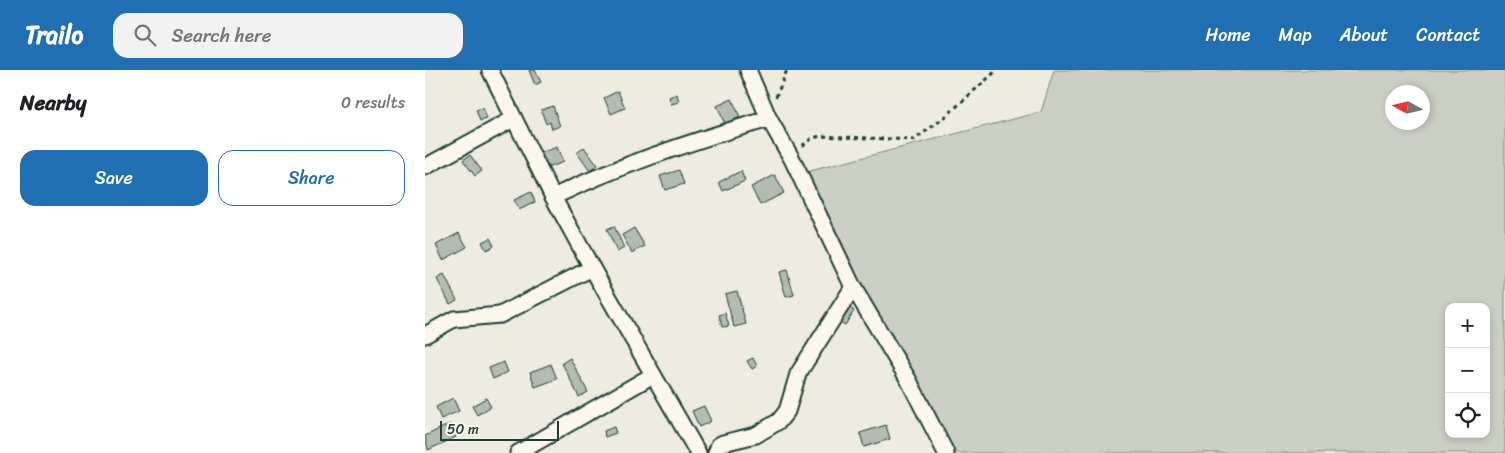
<!DOCTYPE html>
<html lang="en">
<head>
<meta charset="utf-8">
<style>
  body { margin:0; font-family:Sriracha,sans-serif; background:#f2f2f2; color:#202124 }
  .controls { position:absolute; right:15px; bottom:15px; display:grid; overflow:hidden; border-radius:10px; box-shadow:0 2px 8px #0003 }
  .controls button { width:45px; height:45px; display:grid; place-items:center; padding:0; border:0; border-bottom:1px solid #e0e0e0; background:#fff; color:#202124; font:25px sans-serif }
  .compass { position:absolute; left:960px; top:15px; width:45px; height:45px; border-radius:50%; background:#fff; box-shadow:0 2px 8px #0003; rotate:278deg }
  .scale { position:absolute; left:15px; bottom:12px; width:119px; box-sizing:border-box; padding-left:5px; border:2px solid #1f3d34; border-top:0; font-size:14px; line-height:18px; white-space:nowrap; color:#1f3d34; -webkit-text-stroke:4px #fbf7ec; paint-order:stroke }
  .list { margin:0; padding:0; list-style:none }
  h2 { display:flex; justify-content:space-between; align-items:center; height:65px; margin:0; padding:0 20px; font-size:21px }
  h2 small { font-size:16px; font-weight:400; color:#757577 }
  .actions { display:flex; gap:10px; padding:15px 20px }
  .actions a { flex:1; padding:11px 0; border:1px solid #1f6fb2; border-radius:15px; text-align:center; font-size:18px; color:#1f6fb2 }
  .actions .main { background:#1f6fb2; color:#fff }
  .icon { flex:none; width:28px; height:28px; fill:none; stroke:currentColor; stroke-width:2; stroke-linecap:round; stroke-linejoin:round }
  .map { position:relative; flex:none; width:1080px; height:383px; overflow:hidden }
  header { display:flex; align-items:center; gap:30px; box-sizing:border-box; height:70px; padding:0 25px; background:#1f6fb2; color:#fff }
  header strong { font-size:24px }
  nav { display:flex; gap:28px; margin-inline-start:auto; font-size:18px }
  .search { width:350px; height:45px; background:#f2f2f2; display:flex; align-items:center; gap:12px; box-sizing:border-box; padding:0 18px; border-radius:15px; color:#757577; font-size:19px }
  main { display:flex }
  aside { flex:1; background:#fff }
  .map>svg:first-child { display:block }
  .green { fill:#cbcfc4; stroke:#75867c; fill-rule:evenodd }
  .building { fill:#b4bbb0; stroke:#1f3d34 }
  .lines { fill:none; stroke-linecap:round; stroke-linejoin:round }
  .minor-casing { stroke:#1f3d34; stroke-width:19 }
  .path { stroke:#1f3d34; stroke-width:3; stroke-dasharray:4 4; stroke-linecap:butt }
  .minor { stroke:#fbf7ec; stroke-width:15 }
</style>
</head>
<body>
<header>
<strong>Trailo</strong>
<div class="search"><svg class="icon" aria-label="search" viewBox="0 0 24 24"><circle cx="10" cy="10" r="6"/><path d="M15 15l6 6"/></svg>Search here</div>
<nav><a>Home</a><a>Map</a><a>About</a><a>Contact</a></nav>
</header>
<main>
<aside>
<h2>Nearby<small>0 results</small></h2>
<ul class="list">
</ul>
<div class="actions"><a class="main">Save</a><a>Share</a></div>
</aside>
<div class="map">
<svg width="1080" height="383" viewBox="0 0 1080 383">
  <rect width="100%" height="100%" fill="#eeece1"/>
  <filter id="ink" filterUnits="userSpaceOnUse"><feTurbulence type="fractalNoise" baseFrequency=".02" numOctaves="2"/><feDisplacementMap in="SourceGraphic" scale="10" xChannelSelector="R" yChannelSelector="G"/><feConvolveMatrix kernelMatrix="1 2 1 2 8 2 1 2 1" color-interpolation-filters="sRGB"/></filter>
  <g filter="url(#ink)">
    <path class="green" d="M629,0H1080V383H528L373,104L616,42ZM968,22H998V52H968ZM1024,237H1061V364H1024Z"/>
    <g class="building">
      <path d="M104,0H110L116,12L110,15Z"/>
      <path d="M193,21L200,38L186,44L179,28Z"/>
      <path d="M252,24L254,32L246,34L244,27Z"/>
      <path d="M307,29L315,47L300,54L292,36Z"/>
      <path d="M128,36L135,56L127,59L125,52L121,54L116,40Z"/>
      <path d="M58,38L62,49L55,51L51,40Z"/>
      <path d="M132,77L138,92L116,100L110,85Z"/>
      <path d="M159,77L172,95L165,101L152,83Z"/>
      <path d="M45,85L57,101L50,106L38,90Z"/>
      <path d="M254,100L259,114L240,120L235,106Z"/>
      <path d="M316,101L320,111L298,121L294,112Z"/>
      <path d="M350,105L359,123L335,135L326,117Z"/>
      <path d="M106,122L110,132L94,140L89,130Z"/>
      <path d="M189,156L199,178L192,182L182,159Z"/>
      <path d="M209,158L220,176L207,183L197,165Z"/>
      <path d="M34,163L42,177L18,190L11,175Z"/>
      <path d="M65,168L69,176L61,180L57,172Z"/>
      <path d="M362,200L369,225L361,227L354,202Z"/>
      <path d="M19,205L32,230L25,234L12,209Z"/>
      <path d="M312,221L321,254L309,257L300,224Z"/>
      <path d="M421,235L429,241L420,255L412,250Z"/>
      <path d="M300,243L304,256L297,257L294,245Z"/>
      <path d="M145,288L163,322L154,327L137,293Z"/>
      <path d="M328,288L332,296L327,299L322,291Z"/>
      <path d="M79,292L83,302L68,309L64,298Z"/>
      <path d="M126,294L132,309L110,317L105,302Z"/>
      <path d="M28,328L34,341L16,349L11,337Z"/>
      <path d="M61,328L66,337L52,345L47,336Z"/>
      <path d="M279,336L286,351L274,357L267,341Z"/>
      <path d="M25,354L31,367L3,380L0,366Z"/>
      <path d="M461,355L465,369L439,377L435,363Z"/>
      <path d="M189,357L191,363L180,367L179,361Z"/>
    </g>
    <g class="lines">
      <defs>
        <g id="minor">
          <path d="M65,0L128,127"/>
          <path d="M323,0L344,49"/>
          <path d="M0,97L88,49"/>
          <path d="M167,198L273,383"/>
          <path d="M0,265L29,249L75,245L167,198L128,127C197,94 270,70 344,49L367,89L428,217L483,309L521,383"/>
          <path d="M93,383L228,305"/>
          <path d="M291,383L294,375L298,373L331,365L354,351L362,341L373,304L428,217"/>
        </g>
      </defs>
      <use href="#minor" class="minor-casing"/>
      <g class="path">
        <path d="M351,27L362,0"/>
        <path d="M377,76L386,69L395,66L489,70L520,47L572,0"/>
      </g>
      <use href="#minor" class="minor"/>
    </g>
  </g>
</svg>
<div class="controls">
<button>+</button>
<button>−</button>
<button><svg class="icon" aria-label="locate" viewBox="0 0 24 24"><circle cx="12" cy="12" r="6"/><path d="M12 2v4M12 18v4M2 12h4M18 12h4"/></svg></button>
</div>
<svg class="compass" viewBox="-18 -18 36 36"><path d="M0-13l5 13h-10z" fill="#e53935"/><path d="M0 13l5-13h-10z" fill="#757577"/></svg>
<div class="scale">50 m</div>
</div>
</main>
</body>
</html>
